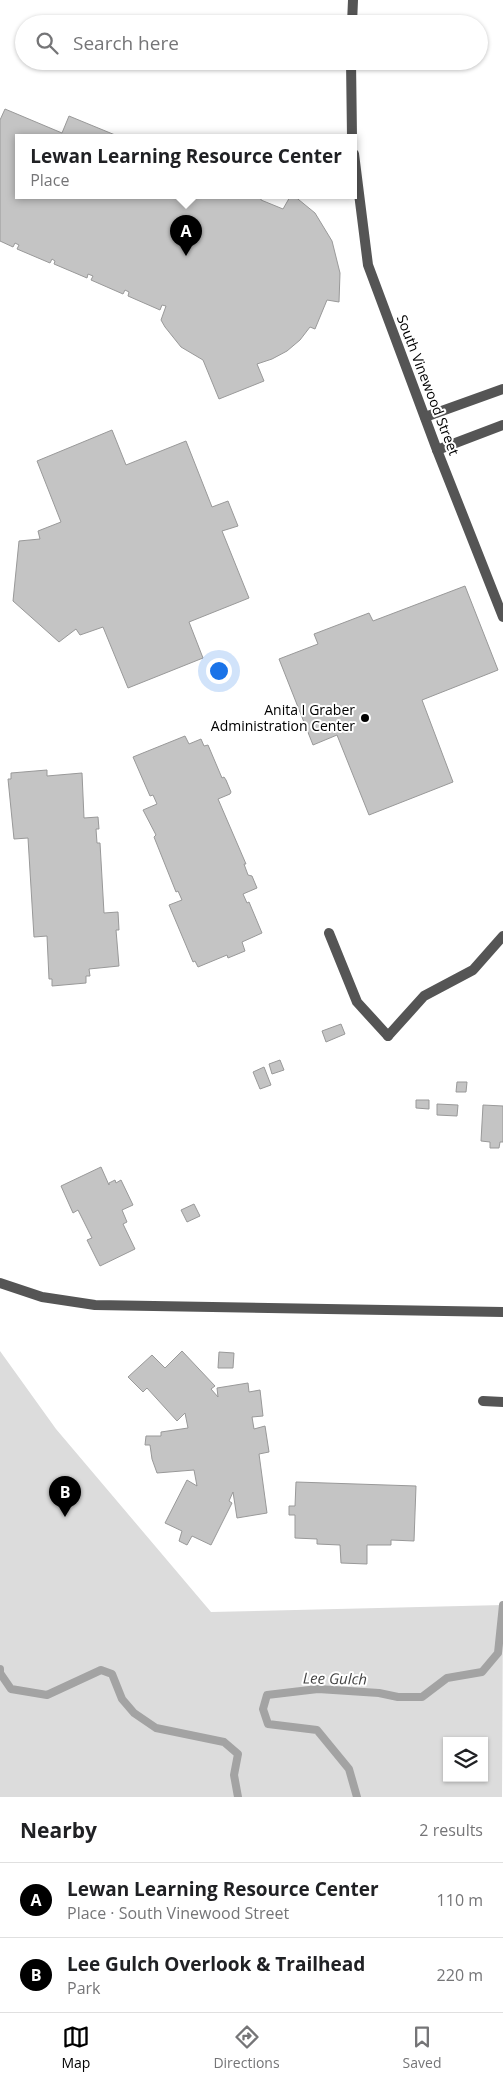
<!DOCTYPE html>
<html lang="en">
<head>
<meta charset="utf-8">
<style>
  body { margin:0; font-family:"Open Sans",sans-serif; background:#f6f6f6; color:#202124 }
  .controls { position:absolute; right:15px; bottom:15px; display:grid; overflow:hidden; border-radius:0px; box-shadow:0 1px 4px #0004 }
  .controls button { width:45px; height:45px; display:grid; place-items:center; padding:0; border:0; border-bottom:1px solid #e0e0e0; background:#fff; color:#202124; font:25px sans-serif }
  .you { position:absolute; left:218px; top:670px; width:18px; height:18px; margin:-12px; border:4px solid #fff; border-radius:50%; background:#1a73e8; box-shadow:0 0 0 8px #1a73e833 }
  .badge { display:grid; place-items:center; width:32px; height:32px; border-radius:50%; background:#000; color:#fff; font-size:16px; font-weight:700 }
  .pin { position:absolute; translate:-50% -41px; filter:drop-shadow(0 1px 2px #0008) }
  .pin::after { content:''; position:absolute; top:26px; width:18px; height:15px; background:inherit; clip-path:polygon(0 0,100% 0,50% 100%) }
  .popup { position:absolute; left:15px; top:134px; width:342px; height:65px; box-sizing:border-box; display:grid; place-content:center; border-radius:0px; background:#fff; filter:drop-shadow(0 1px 4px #0005); font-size:16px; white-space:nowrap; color:#757577 }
  .popup b { font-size:19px; color:#202124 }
  .popup::after { content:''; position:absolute; left:50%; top:100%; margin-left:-10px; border:10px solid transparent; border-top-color:#fff }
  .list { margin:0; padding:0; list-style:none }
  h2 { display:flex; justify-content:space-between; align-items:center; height:65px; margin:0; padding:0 20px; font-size:21px }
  h2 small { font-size:16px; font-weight:400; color:#757577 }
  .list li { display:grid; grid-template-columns:32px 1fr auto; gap:15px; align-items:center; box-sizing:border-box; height:75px; padding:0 20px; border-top:1px solid #e0e0e0 }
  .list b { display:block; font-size:19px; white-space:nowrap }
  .list p { margin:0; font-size:16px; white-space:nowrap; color:#757577 }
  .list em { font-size:16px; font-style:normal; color:#757577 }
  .icon { flex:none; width:28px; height:28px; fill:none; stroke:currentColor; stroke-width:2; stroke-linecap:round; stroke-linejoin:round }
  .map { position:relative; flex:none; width:503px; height:1797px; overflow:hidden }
  .search { position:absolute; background:#fff; box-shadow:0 1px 4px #0004; left:15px; right:15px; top:15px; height:55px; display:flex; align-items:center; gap:12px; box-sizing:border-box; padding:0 18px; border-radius:28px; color:#757577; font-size:19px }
  .sheet { height:215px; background:#fff }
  nav { display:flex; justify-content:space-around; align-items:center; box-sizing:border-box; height:70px; border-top:1px solid #e0e0e0; background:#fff; font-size:14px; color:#757577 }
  nav a { display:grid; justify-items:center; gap:2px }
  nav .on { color:#000 }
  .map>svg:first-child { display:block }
  .green { fill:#dcdcdc; fill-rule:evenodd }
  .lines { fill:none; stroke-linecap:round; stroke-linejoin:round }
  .stream { stroke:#a3a3a3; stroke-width:8 }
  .building { fill:#c4c4c4; stroke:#999 }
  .service { stroke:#555; stroke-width:10 }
  .minor { stroke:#555; stroke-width:10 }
  .poi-dot { fill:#000; stroke:#fff; stroke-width:2 }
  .labels { text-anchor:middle; stroke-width:4; stroke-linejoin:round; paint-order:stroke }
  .street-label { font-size:14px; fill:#000; stroke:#fff }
  .poi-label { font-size:14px; fill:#000; stroke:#fff; text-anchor:end }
  .water-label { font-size:15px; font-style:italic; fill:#444; stroke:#fff }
</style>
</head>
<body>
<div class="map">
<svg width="503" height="1797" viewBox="0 0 503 1797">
  <rect width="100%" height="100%" fill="#fff"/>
  <path class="green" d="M0,1351L56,1429L211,1612L503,1605L502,1797H0ZM447,1741H484V1778H447Z"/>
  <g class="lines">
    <g class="stream">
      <path d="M0,1669V1673L11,1689L47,1695L101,1670L112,1674L122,1699L134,1713L156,1728L224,1742L238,1754L234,1775L238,1797"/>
      <path d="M357,1797L349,1769L317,1730L268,1724L263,1709L267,1695L318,1689L379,1693L398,1697H422L447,1678L482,1672L498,1653L503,1605"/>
    </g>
  </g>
  <g class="building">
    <path d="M5,109L62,133L69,116L120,137H19V195H255L261,198V200L283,209L291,195H293L315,213L332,241L340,273L339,302L327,300L315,329L310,327L300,340L287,351L272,359L257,364L264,381L219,399L203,360L181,347L165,327L161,320L166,306L162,305L160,310L128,296L129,292L125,290L123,294L91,280L93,276L88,274L87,278L54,264L55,261L52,259L50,263L17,249L19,245L15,243L13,247L0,241V120Z"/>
    <path d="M112,430L126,465L186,441L212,507L228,501L238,526L222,531L249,598L189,622L203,658L128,688L103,627L80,635L76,629L59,642L13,601L19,541L40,539L38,531L61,522L37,461Z"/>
    <path d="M465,586L498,670L422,700L453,782L369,815L337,735L313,745L279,659L318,644L314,634L369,613L373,621Z"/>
    <path d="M185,736L189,744L201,739L204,746L208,745L222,778L224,777L226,780L231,792L230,794L218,799L246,864H244L248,875L252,876L257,888L243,894L247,903L249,902L262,933L242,942L245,951L228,958L227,955L198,967L195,961L193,962L169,905L182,900L178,891L176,892L154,837L156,835L143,810L157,804L153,795L150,796L133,757Z"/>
    <path d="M47,770V776L82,773L84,818L98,817L99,829H96L97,843H100L104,913L118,912L119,930H116L119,966L89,969L90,976H86V983L52,986V979H49L47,936L34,937L28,838L14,839L8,779H11V773Z"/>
    <path d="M341,1024L345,1034L326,1042L322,1031Z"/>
    <path d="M280,1060L284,1070L272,1074L269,1064Z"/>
    <path d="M264,1067L271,1085L260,1089L253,1072Z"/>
    <path d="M457,1082H467L466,1092H456Z"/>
    <path d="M416,1100H429V1109L416,1108Z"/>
    <path d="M437,1104L458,1105L457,1116L437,1115Z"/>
    <path d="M483,1105L503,1106V1142H500L499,1148H490V1142L481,1141Z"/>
    <path d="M101,1167L109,1185V1183L115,1180L116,1183L121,1180L133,1205L122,1210L127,1222L123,1224L135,1249L100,1266L87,1240L92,1238L78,1210L73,1213L61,1186Z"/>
    <path d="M194,1204L200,1216L187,1222L181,1210Z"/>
    <path d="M182,1351L215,1386L211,1389L218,1397L217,1388L248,1383L249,1392L260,1390L263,1416L252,1417L254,1429L265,1426L269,1452L259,1454L267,1513L237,1518L233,1492L229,1501L232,1503L211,1545L192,1536L187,1545L179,1541L182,1531L165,1523L187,1480L197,1486L194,1470L157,1473L152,1459L150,1445H145L146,1436H161V1432L188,1428L185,1413L177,1421L147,1388L143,1392L128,1377L152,1355L165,1368Z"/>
    <path d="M219,1352L234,1353L233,1368H218Z"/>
    <path d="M296,1482L416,1486L414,1541L391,1540V1545H367V1564L341,1563L340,1545L317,1544V1539L295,1538V1515H289V1506H295Z"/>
  </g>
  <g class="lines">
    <g class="service">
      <path d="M399,61L420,62"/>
      <path d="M329,933L357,1002L388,1036"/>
      <path d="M0,1283L42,1297L95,1305L503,1312"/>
      <path d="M483,1401L503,1402"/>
    </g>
    <g class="minor">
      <path d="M352,24L353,0"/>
      <path d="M351,61L352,137"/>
      <path d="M354,154L368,265L437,450L503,617"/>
      <path d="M425,417L503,389"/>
      <path d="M437,450L503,425"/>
      <path d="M388,1036L424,996L473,970L503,936"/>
    </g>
  </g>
  <circle class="poi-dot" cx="365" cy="718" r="5"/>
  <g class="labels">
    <g class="street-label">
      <text transform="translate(428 385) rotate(69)" y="5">South Vinewood Street</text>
    </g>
    <g class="poi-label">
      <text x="355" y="715">Anita I Graber<tspan x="355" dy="16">Administration Center</tspan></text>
    </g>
    <g class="water-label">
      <text transform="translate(335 1679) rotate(1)" y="5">Lee Gulch</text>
    </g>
  </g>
</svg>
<div class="controls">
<button><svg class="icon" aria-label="layers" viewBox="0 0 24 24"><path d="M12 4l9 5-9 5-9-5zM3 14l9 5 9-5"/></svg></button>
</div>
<div class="you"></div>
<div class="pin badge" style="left:186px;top:256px">A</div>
<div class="popup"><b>Lewan Learning Resource Center</b>Place</div>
<div class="pin badge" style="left:65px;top:1517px">B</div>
<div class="search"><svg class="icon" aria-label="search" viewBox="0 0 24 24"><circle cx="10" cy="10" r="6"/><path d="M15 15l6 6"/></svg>Search here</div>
</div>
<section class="sheet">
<h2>Nearby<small>2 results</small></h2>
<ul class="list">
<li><span class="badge">A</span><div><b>Lewan Learning Resource Center</b><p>Place · South Vinewood Street</p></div><em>110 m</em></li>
<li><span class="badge">B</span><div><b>Lee Gulch Overlook &amp; Trailhead</b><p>Park</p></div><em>220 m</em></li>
</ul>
</section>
<nav>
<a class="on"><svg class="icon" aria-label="map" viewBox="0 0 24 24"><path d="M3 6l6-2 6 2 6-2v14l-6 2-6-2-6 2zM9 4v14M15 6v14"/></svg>Map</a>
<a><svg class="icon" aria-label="directions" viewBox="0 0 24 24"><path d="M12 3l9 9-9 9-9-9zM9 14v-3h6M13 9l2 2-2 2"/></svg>Directions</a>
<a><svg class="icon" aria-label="saved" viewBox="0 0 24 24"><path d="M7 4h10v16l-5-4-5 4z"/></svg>Saved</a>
</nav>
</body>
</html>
